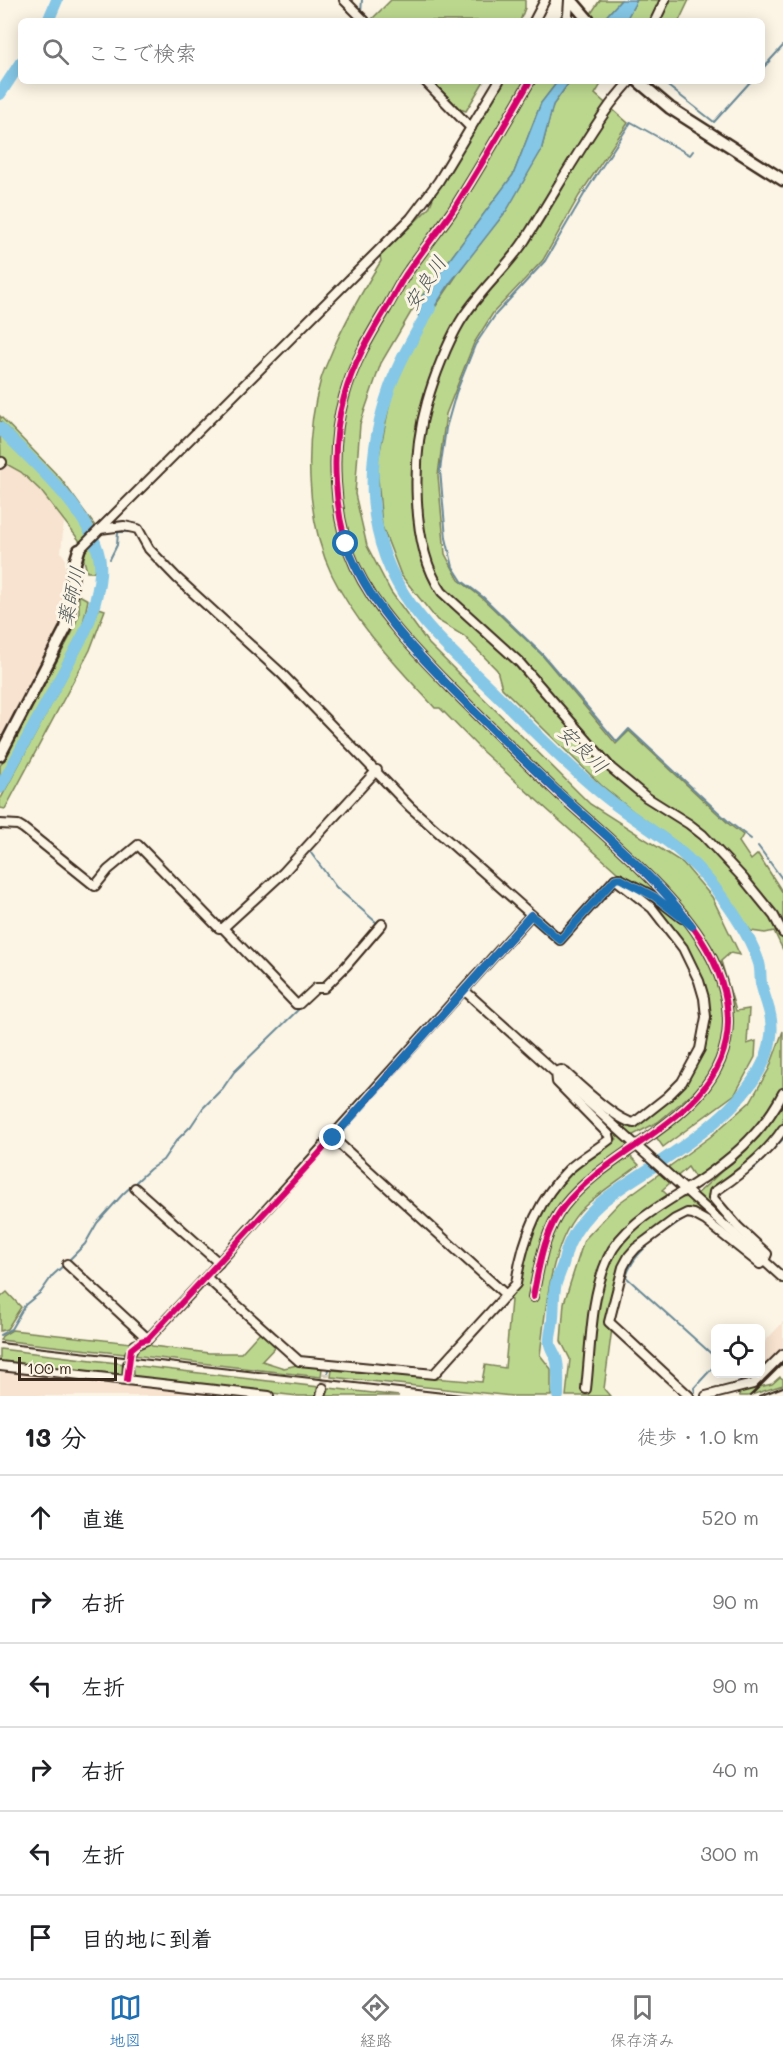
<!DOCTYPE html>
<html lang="ja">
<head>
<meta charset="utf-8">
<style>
  body { margin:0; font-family:Mali,"Klee One",sans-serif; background:#f6f6f6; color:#202124 }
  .controls { position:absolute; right:18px; bottom:18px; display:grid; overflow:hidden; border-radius:9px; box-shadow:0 3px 15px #0003 }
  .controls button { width:54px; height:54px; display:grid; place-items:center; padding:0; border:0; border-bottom:2px solid #e0e0e0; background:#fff; color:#202124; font:30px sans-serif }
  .scale { position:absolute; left:18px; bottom:15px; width:99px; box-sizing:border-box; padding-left:6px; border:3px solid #3b2a1e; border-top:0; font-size:16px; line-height:21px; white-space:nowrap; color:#3b2a1e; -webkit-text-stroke:4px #fcf5e5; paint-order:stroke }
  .stop { position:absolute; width:18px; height:18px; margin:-14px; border:4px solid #1f6fb2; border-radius:50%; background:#fff }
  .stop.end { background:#1f6fb2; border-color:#fff; box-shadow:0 2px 6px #0008 }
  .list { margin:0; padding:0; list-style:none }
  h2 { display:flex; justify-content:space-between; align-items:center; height:78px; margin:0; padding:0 24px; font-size:26px }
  h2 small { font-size:20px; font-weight:400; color:#757577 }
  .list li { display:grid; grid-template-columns:39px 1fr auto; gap:18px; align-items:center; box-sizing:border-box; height:84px; padding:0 24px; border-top:2px solid #e0e0e0 }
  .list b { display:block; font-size:22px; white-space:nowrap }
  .list em { font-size:20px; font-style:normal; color:#757577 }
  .icon { flex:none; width:33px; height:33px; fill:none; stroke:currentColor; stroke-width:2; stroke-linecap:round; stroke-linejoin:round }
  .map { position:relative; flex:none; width:783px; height:1396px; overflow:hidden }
  .search { position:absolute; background:#fff; box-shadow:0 3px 15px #0003; left:18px; right:18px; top:18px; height:66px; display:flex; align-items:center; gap:15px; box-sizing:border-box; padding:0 21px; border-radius:9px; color:#757577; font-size:22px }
  .sheet { height:582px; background:#fff }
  nav { display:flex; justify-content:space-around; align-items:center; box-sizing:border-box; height:84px; border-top:2px solid #e0e0e0; background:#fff; font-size:16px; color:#757577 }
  nav a { display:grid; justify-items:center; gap:3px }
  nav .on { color:#1f6fb2 }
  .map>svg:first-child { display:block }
  .built { fill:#f7e3cf }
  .green { fill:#bbd78e; stroke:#7b8056; stroke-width:1.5; fill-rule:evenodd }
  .water { fill:#85c7e6; stroke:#678896; stroke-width:1.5 }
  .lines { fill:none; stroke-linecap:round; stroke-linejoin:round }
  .stream { stroke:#678896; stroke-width:2 }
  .river { stroke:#85c7e6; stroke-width:12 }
  .street-tunnel { stroke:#d5ccbd; stroke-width:8; stroke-dasharray:8 4; stroke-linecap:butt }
  .street-casing { stroke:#3b2a1e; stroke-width:12 }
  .secondary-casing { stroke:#3b2a1e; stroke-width:15 }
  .street { stroke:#fcf5e5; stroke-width:8 }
  .secondary { stroke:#fcf5e5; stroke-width:10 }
  .rail { stroke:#3b2a1e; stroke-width:2 }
  .cycleway-casing { stroke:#fcf5e5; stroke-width:10 }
  .cycleway { stroke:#d6006c; stroke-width:6 }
  .route { stroke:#1f6fb2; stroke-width:8 }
  .labels { text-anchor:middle; stroke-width:6; stroke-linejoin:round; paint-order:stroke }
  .water-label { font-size:20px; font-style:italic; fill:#51595a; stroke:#fcf5e5 }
</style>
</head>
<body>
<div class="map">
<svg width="783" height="1396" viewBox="0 0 783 1396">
  <rect width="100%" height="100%" fill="#fcf5e5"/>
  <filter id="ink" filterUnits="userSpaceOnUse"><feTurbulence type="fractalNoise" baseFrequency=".0167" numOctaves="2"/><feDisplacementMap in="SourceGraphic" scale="12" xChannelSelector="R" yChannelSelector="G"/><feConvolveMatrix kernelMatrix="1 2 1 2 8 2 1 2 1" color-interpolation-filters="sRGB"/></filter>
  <g filter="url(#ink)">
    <g class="built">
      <path d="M8,465L21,472L41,491L64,522L61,552L65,558V607L63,620L0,740V470Z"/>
      <path d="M783,1322V1349L761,1372L760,1347Z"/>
      <path d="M0,1369L243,1396H0Z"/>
    </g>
    <g class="green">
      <path d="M391,0H525V8L520,21H372L371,20Z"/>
      <path d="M600,0H621L602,21H586Z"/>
      <path d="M637,0H689L679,21H625Z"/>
      <path d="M432,81H484L466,111L460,109Z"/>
      <path d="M503,81H558L541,103L513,175L414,307L381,363L360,424L355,494L367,546L391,592L428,643L590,804L683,863L712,897L740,955L730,953L721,961L736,1011L749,1009L747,1044L756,1041L755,1057L735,1094L663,1147L656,1137L681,1119L706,1091L697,1089L658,1122L633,1135L625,1151L639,1165C621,1179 600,1192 584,1207C549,1240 546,1310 540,1355L551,1369V1396H512L331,1377L332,1370L482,1382L485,1365L505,1368L511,1300L507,1299C517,1273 524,1245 535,1220C550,1183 586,1160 617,1139L581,1100L586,1095L632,1127L675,1094L702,1049L710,1016L702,981L687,949L633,892L618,873L483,752L440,708H435C398,667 357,626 332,575C305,519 304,438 321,379C324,369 329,359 333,349C347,318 363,290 381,261L380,256L429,208L434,196Z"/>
      <path d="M570,81H603L595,94L628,123L579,196L543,260L493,313L474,343L446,414L438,475L445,554L459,580L481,597L541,654L616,744L629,731L730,825L743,835L739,842L751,860L758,854L783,893V950L774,931L765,933L751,931L708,873L679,844L633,811L601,785L502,688L497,670L464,636L437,620L401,575L382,526L377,465L394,383L423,325L541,151L553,105Z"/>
      <path d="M0,416L61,479L95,526L57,479L0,421Z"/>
      <path d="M0,434C32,468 93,519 97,567L93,572H87L79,540L41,491L21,472L8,465L1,457Z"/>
      <path d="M79,595L88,600L82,628L0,779V766L72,633L79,614Z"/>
      <path d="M99,608L105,610L90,650L5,809L0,808V800L89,634Z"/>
      <path d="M783,1031V1125L766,1149L708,1195L749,1242L744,1246L689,1208L630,1251L619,1267L606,1323L612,1328L604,1389L610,1396H566L570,1359L561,1341L564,1303L584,1240L619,1203L710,1137L750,1102L769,1069ZM742,1142L748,1147L698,1193L674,1201L662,1190L688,1167L695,1178Z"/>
      <path d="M7,1292L21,1307L7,1329L0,1331V1298Z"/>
      <path d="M12,1330L132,1343L125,1354L0,1340L2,1336Z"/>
      <path d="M261,1331L277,1345L262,1361L284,1368L297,1365L322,1368L321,1377L132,1355L136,1347L149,1343L152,1346L209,1353H241Z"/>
      <path d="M0,1349L125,1364L123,1376L0,1363Z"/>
      <path d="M131,1365L319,1387L316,1396H298L130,1377Z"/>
      <path d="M780,1377L783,1379V1385L748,1396H740L738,1392L772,1384Z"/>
      <path d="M329,1388L399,1396H327Z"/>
    </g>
    <g class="water">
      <path d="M621,0H637L626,20L602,21Z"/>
      <path d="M558,81H570L553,105L541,151L507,210L450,283L423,325L414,307L513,175L541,103Z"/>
    </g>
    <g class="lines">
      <g class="stream">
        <path d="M362,0L361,11L370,21"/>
        <path d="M762,69L783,46"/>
        <path d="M664,83L714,122L751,81"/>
        <path d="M448,99L458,110"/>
        <path d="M693,151L690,155L631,122L586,191L545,261L496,314L475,345L456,393L446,428L440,470L446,538L453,567L462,581L483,597L543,655L617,742L629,729L729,822L751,839"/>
        <path d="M110,559L117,545L118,533L119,532H133"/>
        <path d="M186,591L296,694"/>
        <path d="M758,846L783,880"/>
        <path d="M308,849L336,887L377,923L378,926"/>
        <path d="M722,1192L756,1167L783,1139"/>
        <path d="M683,1220C659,1237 635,1248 626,1277L716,1358"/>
        <path d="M68,1261L85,1244L97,1223L123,1194L150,1169L163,1160L176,1141L191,1126L203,1108L223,1088L234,1072L302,1006"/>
        <path d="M505,1290L511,1284"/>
        <path d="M119,1307L150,1334"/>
        <path d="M0,1335L11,1329L25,1305L41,1292L52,1276L64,1265"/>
        <path d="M432,1370L501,1295"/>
        <path d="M328,1372L330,1368L425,1377"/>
        <path d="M733,1374L742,1382"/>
        <path d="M695,1392L694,1388L716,1364"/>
      </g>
      <g class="river">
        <path d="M48,21L57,0"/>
        <path d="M0,94L21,62"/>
        <path d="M430,308C416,333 400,359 390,387C364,461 364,541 412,606C436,639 467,666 496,694C535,732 573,772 616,805C636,820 657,833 676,848C708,874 746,924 759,963C761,970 760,976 761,983C765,1001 774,1016 771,1036C765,1089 704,1133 663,1160C628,1184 587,1203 569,1244C566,1251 565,1257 563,1264C561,1270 558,1277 556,1283C553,1294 554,1306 553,1317C553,1325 549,1335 550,1344C551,1350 556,1355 557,1362C559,1373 558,1385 558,1396"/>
        <path d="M0,428C32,462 96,515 100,563C102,581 92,617 84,634L0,788"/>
      </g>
      <path class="street-tunnel" d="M323,1388L326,1373"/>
      <defs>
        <g id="street">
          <path d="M344,0L365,21"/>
          <path d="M534,21L545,0"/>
          <path d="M564,21L568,15L569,0"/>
          <path d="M655,21L665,0"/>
          <path d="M425,81L471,128"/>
          <path d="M530,81C505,124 480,168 453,210C439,230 423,250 409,270C400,282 394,296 386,309C369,337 353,364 344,397C330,446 333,519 355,566C377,613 416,652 452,689C487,724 523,760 559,794C587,819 615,843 642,870C683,910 728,961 728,1022C727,1116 613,1143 564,1206C544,1231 539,1267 533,1297"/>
          <path d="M630,81C623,89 616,97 610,105C579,148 553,196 525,240C506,269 478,292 460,322C447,344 434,377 427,402C412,454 410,546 442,592L519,662L611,768L646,797L689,824L703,835L743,878L774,916L783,933"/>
          <path d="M0,464L2,462"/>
          <path d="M100,529L124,526L138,529L149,549L177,578L281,673L410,807L560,940L615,879L619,878L655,897L682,918"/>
          <path d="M79,550L411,218L438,182L499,81"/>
          <path d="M0,824L18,825L23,828L95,886L108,870L138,845L219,928H223L283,873L377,770"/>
          <path d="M223,928L296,1004H299L316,988H324L346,966L382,924"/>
          <path d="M465,991L783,1278"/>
          <path d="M333,1138L506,1295"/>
          <path d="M135,1188L219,1263"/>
          <path d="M67,1264L148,1339"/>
          <path d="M206,1277L299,1361L434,1374L516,1284C522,1241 537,1201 568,1170C581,1158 596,1150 610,1139L609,1135L557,1082L556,1072L561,1070L566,1073C580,1086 617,1121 634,1123L667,1097L682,1082L700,1049L706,1017L704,998L699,981L683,948L652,908L615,879"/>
          <path d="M130,1354L135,1345L148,1339L206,1277L531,915"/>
          <path d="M0,1366L269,1396"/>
          <path d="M127,1380L128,1364"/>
          <path d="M586,1389C591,1346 590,1298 608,1258C626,1218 680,1197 713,1171C742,1150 767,1125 783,1093"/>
          <path d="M321,1396L323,1388"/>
          <path d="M689,1396L609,1322L623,1267L629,1256L636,1248L675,1219L687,1213L693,1214L706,1221L760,1264L764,1261L767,1254L738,1227L713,1198L714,1192C740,1175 766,1155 783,1129"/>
          <path d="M706,1396L753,1384L783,1354"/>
        </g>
        <g id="secondary">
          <path d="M571,0L589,21"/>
          <path d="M638,81L670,108L783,180"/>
          <path d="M0,755L66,628C73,600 68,579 79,550"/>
        </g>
      </defs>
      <use href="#street" class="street-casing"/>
      <use href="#secondary" class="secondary-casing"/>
      <use href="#street" class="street"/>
      <use href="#secondary" class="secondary"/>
      <g class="rail">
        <path d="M0,1343L470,1396"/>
        <path d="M750,1396L783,1363"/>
        <path d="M759,1396L783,1387"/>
      </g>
      <defs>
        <g id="cycleway">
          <path d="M530,81C505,124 480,168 453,210C439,230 423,250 409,270C400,282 394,296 386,309C369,337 353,364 344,397C330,446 333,519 355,566C377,613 416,652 452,689C487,724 523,760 559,794C587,819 615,843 642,870C683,910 728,961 728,1022C727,1116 613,1143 564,1206C544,1231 539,1267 533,1297"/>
          <path d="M127,1380L131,1349L141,1341L148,1339L314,1159L531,915"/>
        </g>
      </defs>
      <use href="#cycleway" class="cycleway-casing"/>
      <use href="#cycleway" class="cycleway"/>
    </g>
  </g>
  <g class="lines" filter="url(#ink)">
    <path class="route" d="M333,1138L531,915L560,940L615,879L619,878L655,897L692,926C654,875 606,836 560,794C522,759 486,723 449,686C408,644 367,601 346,544"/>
  </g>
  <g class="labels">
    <g class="water-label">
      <text transform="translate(425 283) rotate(-57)" y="7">安良川</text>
      <text transform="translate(71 596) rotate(-77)" y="7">薬師川</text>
      <text transform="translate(583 749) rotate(44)" y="7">安良川</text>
    </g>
  </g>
</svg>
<div class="controls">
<button><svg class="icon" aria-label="locate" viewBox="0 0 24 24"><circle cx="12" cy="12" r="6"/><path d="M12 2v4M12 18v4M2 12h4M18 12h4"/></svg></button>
</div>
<div class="scale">100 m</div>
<div class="stop" style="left:346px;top:544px"></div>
<div class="stop end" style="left:333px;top:1138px"></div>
<div class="search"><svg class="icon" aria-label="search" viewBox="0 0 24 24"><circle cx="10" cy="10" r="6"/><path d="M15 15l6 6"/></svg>ここで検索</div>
</div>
<section class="sheet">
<h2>13 分<small>徒歩 · 1.0 km</small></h2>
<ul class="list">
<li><svg class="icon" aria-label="ahead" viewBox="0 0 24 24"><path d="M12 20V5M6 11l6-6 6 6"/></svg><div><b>直進</b></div><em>520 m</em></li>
<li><svg class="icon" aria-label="right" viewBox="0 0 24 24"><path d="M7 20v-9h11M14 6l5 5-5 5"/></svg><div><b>右折</b></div><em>90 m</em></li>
<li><svg class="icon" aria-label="left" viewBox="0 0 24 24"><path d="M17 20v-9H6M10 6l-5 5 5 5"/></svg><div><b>左折</b></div><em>90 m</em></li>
<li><svg class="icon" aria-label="right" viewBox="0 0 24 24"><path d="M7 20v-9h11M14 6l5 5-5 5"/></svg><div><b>右折</b></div><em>40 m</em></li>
<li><svg class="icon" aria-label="left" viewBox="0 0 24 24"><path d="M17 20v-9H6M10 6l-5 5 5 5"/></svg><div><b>左折</b></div><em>300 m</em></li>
<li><svg class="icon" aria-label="arrive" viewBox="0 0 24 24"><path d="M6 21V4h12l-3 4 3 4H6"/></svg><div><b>目的地に到着</b></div></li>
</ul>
</section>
<nav>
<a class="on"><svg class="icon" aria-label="map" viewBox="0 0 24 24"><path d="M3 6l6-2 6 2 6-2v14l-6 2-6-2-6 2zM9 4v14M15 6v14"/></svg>地図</a>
<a><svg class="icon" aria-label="directions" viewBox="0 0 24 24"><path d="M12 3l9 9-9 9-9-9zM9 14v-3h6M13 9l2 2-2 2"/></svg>経路</a>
<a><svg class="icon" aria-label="saved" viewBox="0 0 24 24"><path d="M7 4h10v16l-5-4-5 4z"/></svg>保存済み</a>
</nav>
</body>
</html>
